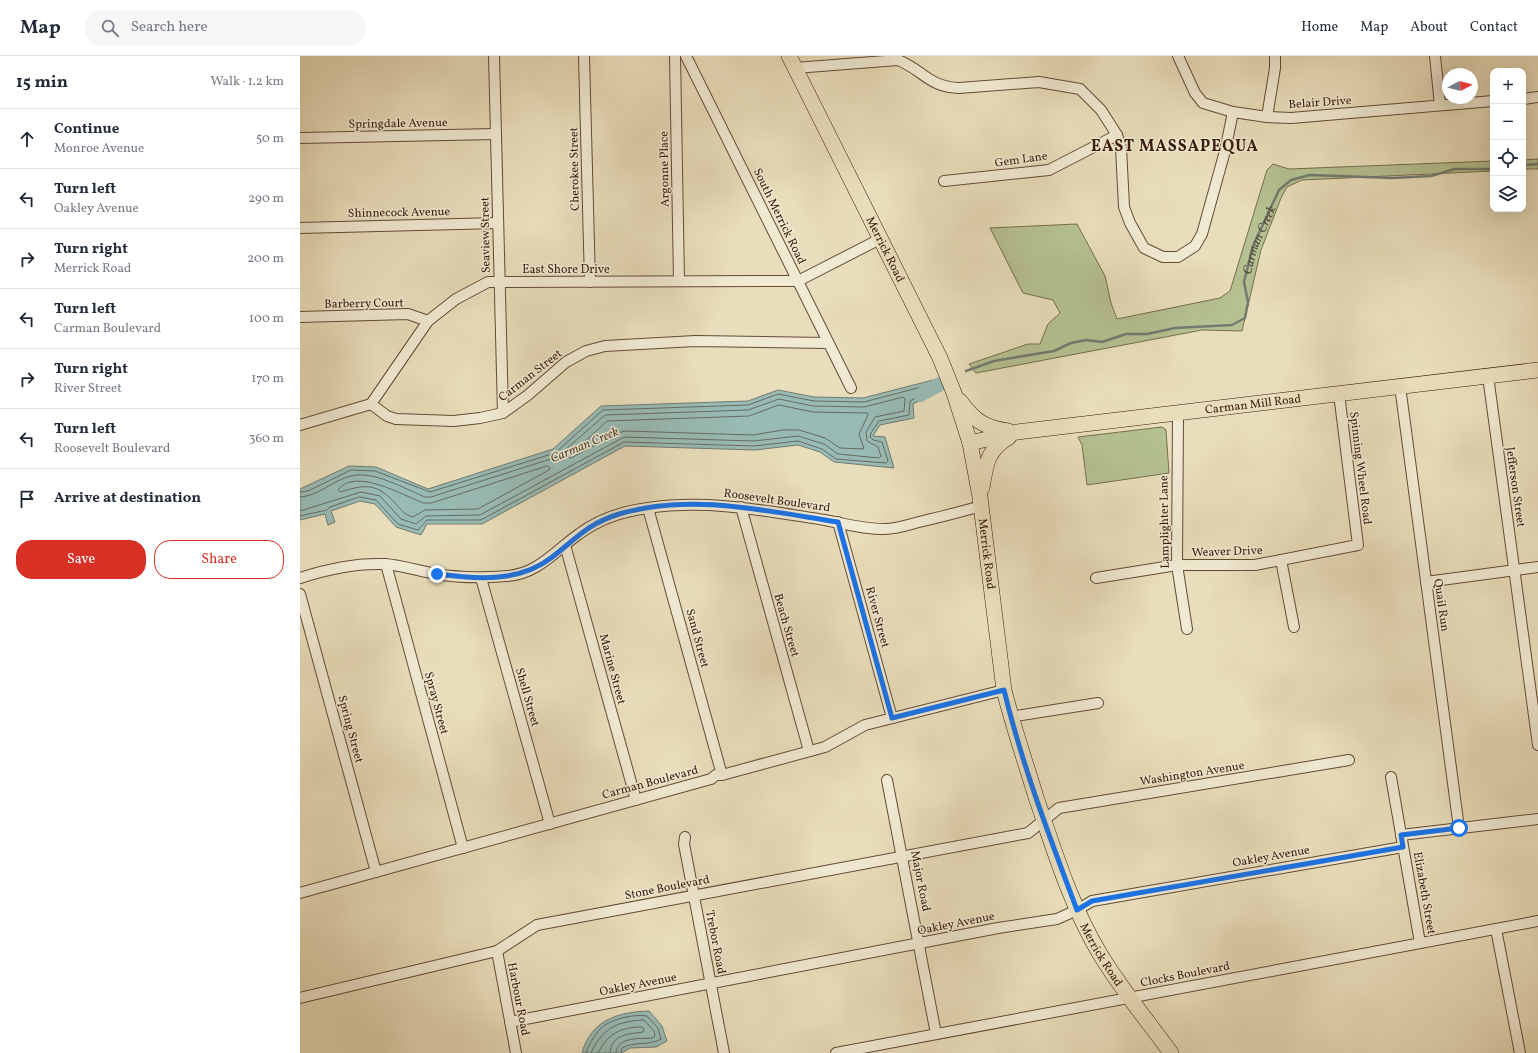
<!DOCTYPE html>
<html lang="en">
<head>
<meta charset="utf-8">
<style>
  body { margin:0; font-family:Vollkorn,serif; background:#f6f6f7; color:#1f2937 }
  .controls { position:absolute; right:12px; top:12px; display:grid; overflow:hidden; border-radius:8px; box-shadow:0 4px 16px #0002 }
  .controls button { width:36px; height:36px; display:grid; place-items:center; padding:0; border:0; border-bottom:1px solid #e0e1e3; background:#fff; color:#1f2937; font:20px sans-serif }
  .compass { position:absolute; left:1142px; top:12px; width:36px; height:36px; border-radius:50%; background:#fff; box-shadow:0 4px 16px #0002; rotate:83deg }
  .stop { position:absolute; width:12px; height:12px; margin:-9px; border:3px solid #1a73e8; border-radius:50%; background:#fff }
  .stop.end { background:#1a73e8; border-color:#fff; box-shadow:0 1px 4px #0008 }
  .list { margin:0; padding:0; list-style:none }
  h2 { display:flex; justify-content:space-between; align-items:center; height:52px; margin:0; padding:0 16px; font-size:17px }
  h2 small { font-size:13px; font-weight:400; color:#747a83 }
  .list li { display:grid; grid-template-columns:26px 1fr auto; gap:12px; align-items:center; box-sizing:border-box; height:60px; padding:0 16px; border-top:1px solid #e0e1e3 }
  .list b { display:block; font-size:15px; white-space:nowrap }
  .list p { margin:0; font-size:13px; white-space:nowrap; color:#747a83 }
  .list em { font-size:13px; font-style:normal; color:#747a83 }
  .actions { display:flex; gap:8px; padding:12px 16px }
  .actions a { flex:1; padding:9px 0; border:1px solid #d93025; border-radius:16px; text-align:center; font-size:14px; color:#d93025 }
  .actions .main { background:#d93025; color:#fff }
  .icon { flex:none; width:22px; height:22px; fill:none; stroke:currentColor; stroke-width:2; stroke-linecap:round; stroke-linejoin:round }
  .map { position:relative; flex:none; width:1238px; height:997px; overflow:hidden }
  header { display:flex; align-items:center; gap:24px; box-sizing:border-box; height:56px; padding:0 20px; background:#fff; border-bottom:1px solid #e0e1e3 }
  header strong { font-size:19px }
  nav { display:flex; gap:22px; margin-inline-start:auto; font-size:14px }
  .search { width:280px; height:36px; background:#f6f6f7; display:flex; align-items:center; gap:10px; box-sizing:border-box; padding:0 14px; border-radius:16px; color:#747a83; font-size:15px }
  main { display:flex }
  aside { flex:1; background:#fff }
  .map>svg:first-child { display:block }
  .green { fill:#b5c191; stroke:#766e4e }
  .water { fill:#98bbb5; stroke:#727b71 }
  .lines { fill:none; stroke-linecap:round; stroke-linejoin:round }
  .shore { stroke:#686a60; stroke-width:1 }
  .stream { stroke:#727b71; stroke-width:2.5 }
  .river { stroke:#98bbb5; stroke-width:14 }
  .minor-casing { stroke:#644b36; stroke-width:12 }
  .primary-casing { stroke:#381a0a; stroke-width:16 }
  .minor { stroke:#f1ead3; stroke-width:10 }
  .primary { stroke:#e9debb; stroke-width:15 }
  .route { stroke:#1a73e8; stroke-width:5 }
  .labels { text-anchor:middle; stroke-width:3; stroke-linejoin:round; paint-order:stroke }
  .street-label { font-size:12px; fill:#381a0a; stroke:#f1ead3 }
  .water-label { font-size:13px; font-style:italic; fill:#554a3d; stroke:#f1ead3 }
  .district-label { font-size:16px; font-weight:bold; letter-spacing:1px; fill:#381a0a; stroke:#f1ead3 }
</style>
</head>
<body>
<header>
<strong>Map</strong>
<div class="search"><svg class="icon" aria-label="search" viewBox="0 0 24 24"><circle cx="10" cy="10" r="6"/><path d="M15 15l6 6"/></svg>Search here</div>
<nav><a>Home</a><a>Map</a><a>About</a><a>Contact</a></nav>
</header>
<main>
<aside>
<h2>15 min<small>Walk · 1.2 km</small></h2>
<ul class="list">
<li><svg class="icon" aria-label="ahead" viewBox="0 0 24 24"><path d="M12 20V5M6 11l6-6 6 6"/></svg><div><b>Continue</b><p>Monroe Avenue</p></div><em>50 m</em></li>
<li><svg class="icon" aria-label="left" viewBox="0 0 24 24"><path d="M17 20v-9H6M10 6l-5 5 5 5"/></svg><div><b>Turn left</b><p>Oakley Avenue</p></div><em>290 m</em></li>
<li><svg class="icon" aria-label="right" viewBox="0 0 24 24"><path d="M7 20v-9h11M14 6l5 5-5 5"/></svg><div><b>Turn right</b><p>Merrick Road</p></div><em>200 m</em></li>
<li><svg class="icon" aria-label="left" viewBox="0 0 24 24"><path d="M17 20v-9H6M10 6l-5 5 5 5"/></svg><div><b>Turn left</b><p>Carman Boulevard</p></div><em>100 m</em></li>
<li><svg class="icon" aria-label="right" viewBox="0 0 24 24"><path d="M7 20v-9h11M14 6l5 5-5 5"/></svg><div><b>Turn right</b><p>River Street</p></div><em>170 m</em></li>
<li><svg class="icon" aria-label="left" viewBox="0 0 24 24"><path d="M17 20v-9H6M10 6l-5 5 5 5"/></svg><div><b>Turn left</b><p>Roosevelt Boulevard</p></div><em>360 m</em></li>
<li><svg class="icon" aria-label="arrive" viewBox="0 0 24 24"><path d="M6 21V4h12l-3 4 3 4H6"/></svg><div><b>Arrive at destination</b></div></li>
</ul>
<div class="actions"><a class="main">Save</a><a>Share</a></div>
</aside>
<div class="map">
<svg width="1238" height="997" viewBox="0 0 1238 997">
  <rect width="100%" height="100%" fill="#e9debb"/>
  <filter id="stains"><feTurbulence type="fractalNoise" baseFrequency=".005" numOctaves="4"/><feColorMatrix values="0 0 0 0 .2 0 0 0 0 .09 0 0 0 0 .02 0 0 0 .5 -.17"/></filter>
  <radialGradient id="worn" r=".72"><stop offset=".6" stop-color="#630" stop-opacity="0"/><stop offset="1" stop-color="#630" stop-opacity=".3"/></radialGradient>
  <g class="green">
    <path d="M1238,103V113H1223V104Z"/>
    <path d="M1193,105V115L1002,124L987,131L981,142L961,194L942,275L902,274L676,317L669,308L728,288H740L748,268L760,257L753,244L723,237L690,172L777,168L805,220L811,247L817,263L920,242L930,235L967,114L973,108L989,113Z"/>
    <path d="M862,371L866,374L869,417L787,429L782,389L778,381Z"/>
  </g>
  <g class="water">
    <path d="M633,324L637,336L613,348L614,362L580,369L573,380L585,381L594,412L534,406L520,396L498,389L455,394L325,390L182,468H127L121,479L96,471L75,448L60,445L31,455L35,466L28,469L25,458L0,464V433L49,410L76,411L128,433L253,393L301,350L448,345L478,334L514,341L563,342Z"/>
    <path d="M349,955L362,970L367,985L356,991L330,992L322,997H282C291,964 318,956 349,955Z"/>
  </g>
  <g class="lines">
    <g class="shore">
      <path d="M479,349L513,356L567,357L568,359L559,378L564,393L540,392L525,382L499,374H483L453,379L325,375L318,377L271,402L268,401L307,365L449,360Z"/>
      <path d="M248,410L250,412L249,414L178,453L125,454L113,461C105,459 102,455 96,448C77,427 66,428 40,436L38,434C54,411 103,439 123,447H131Z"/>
      <path d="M0,436L8,435L51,414L75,415L130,436L255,397L303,354L448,349L478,338L514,345L564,346L629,329L632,333L610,345L609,359L579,365L571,377L570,381L573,384L582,386L588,405L586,407L536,403L522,393L498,385L454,390L324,386L181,464H127L118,474L98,468L76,444L59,441L30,451L27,454L0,460"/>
      <path d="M0,441C19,440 33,424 51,420C73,414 105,433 125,441H131L257,401L305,359L448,354L479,343L513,350L564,351L603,341L605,343L604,355L575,361L566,376L567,385L578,391L581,400L579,402L538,398L524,388L498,380L454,385L324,381L180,459L126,460L116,468L101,463L80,440L61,436L0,455"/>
      <path d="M286,997C289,988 297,974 305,969C316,962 335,958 347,960L358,972L361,983C349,990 334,985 322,992L321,997"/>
      <path d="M291,997C302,972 318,965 344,964L354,975L355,980L353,982C341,983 317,980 316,997"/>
      <path d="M298,997C308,978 320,971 342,971L344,973L343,976C329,978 311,978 310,997"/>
    </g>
    <g class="stream">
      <path d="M1223,109L1238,108"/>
      <path id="s1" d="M666,315L694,305L754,295L771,287L786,284L802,286L826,278H847L875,272L932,269L945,262L948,246L944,226L953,190L979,134L991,124L1010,119L1093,122L1131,120L1155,113H1193"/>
    </g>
    <path class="river" d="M620,339L642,327"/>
    <defs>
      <g id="minor">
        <path d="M194,0L203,357"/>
        <path d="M284,0L290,226"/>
        <path d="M375,0L379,225"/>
        <path d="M386,0L551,332"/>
        <path d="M878,0L895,37L903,47L933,56L967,61L991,62L1193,45"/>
        <path d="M1135,0L1140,49"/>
        <path d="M495,12L598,4C623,14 629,31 659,32L739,26L780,33L801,54L817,79L821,91L824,151L830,167L844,192L863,201H878L895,190L902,178L925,95L933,56"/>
        <path d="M1223,43L1238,41"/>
        <path d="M967,61L975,12V0"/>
        <path d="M0,82L196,78"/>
        <path d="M644,125L749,114L817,79"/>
        <path d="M0,172L198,167"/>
        <path d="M0,261L108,258L128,265"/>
        <path d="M1188,320L1238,689"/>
        <path d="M1100,330L1159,772"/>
        <path d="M71,348L87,360L96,363L154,365L180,362L203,357L228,339L266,306L286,295L305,290L395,285L528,287"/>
        <path d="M878,357L877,509L887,573"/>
        <path d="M0,369L71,348L128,265L156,243L188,226L498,225L580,183"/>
        <path d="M441,451L509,695"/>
        <path d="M348,452L422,719"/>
        <path d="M538,466L592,662"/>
        <path d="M265,489L336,744"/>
        <path d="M981,504L994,571"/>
        <path d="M86,508L163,792"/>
        <path d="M0,522C27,513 55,507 84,508C101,509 119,515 136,518C160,522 183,522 207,520C238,518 256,494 279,478C299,463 324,455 348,452C408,443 466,455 525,464C545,468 564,473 585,473C596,473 608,469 619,466C640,461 661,456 681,450"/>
        <path d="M181,522L250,768"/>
        <path d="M796,522L877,509H955L1058,489L1039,338"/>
        <path d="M1126,526L1238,511"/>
        <path d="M0,538L76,816"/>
        <path d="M710,661L798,647"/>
        <path d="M1091,721L1120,887"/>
        <path d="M587,724L636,978"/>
        <path d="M1101,779L1238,763"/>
        <path d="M385,781L384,788L424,997"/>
        <path d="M0,837L411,723L416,719H422L525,691L565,669L704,634"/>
        <path d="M1196,873L1220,997"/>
        <path d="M197,895L216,997"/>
        <path d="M0,942L197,895L237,869L728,777L759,752L1049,704"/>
        <path d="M210,966L698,872L757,863L777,854L792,845L1103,791"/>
        <path d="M536,997L1238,865"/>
      </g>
      <g id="primary">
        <path id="s2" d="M489,0L640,302L654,337L670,387L680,441L704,634C713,670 725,705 736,741C754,794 771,850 800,898C821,933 847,964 871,997"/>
        <path d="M660,345C675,365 683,371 708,375"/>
        <path id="s3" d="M670,387L717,376L1238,314"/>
        <path d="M682,432C686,408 687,394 709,381"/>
      </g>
    </defs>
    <use href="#minor" class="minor-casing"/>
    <use href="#primary" class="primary-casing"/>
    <use href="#minor" class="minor"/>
    <use href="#primary" class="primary"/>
  </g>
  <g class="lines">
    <path class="route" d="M137,518C175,523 218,527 251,502C276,483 287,468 319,458C391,437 466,455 538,466L592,662L704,634C722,709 750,782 777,854L792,845L1103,791L1101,779L1159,772"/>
  </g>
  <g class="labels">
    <g class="street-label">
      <text transform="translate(1020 46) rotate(-4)" y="4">Belair Drive</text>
      <text transform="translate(98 67) rotate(-1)" y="4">Springdale Avenue</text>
      <text transform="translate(721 103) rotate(-8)" y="4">Gem Lane</text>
      <text transform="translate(274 113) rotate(-91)" y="4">Cherokee Street</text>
      <text transform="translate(364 113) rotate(-91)" y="4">Argonne Place</text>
      <text transform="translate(99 156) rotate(-1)" y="4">Shinnecock Avenue</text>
      <text transform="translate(480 160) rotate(64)" y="4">South Merrick Road</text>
      <text transform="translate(185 179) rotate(-91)" y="4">Seaview Street</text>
      <text dy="4" stroke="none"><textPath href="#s2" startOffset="216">Merrick Road</textPath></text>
      <text x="266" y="217">East Shore Drive</text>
      <text transform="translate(64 247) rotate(-1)" y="4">Barberry Court</text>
      <text transform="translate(230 319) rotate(-38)" y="4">Carman Street</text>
      <text dy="4" stroke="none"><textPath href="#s3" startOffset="286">Carman Mill Road</textPath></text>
      <text transform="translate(1061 412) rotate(83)" y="4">Spinning Wheel Road</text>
      <text transform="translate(1216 431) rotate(82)" y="4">Jefferson Street</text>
      <text transform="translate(477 444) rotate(8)" y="4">Roosevelt Boulevard</text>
      <text transform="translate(864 466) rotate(-91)" y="4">Lamplighter Lane</text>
      <text transform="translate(927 495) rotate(-2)" y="4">Weaver Drive</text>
      <text dy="4" stroke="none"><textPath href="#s2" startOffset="540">Merrick Road</textPath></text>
      <text transform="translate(1142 549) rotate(82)" y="4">Quail Run</text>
      <text transform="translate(578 561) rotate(75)" y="4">River Street</text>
      <text transform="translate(487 569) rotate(74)" y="4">Beach Street</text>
      <text transform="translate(398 582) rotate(75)" y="4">Sand Street</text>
      <text transform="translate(313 613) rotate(75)" y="4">Marine Street</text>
      <text transform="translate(228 641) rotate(74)" y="4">Shell Street</text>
      <text transform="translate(137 647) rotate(75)" y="4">Spray Street</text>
      <text transform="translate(51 673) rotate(75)" y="4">Spring Street</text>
      <text transform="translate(892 717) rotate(-9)" y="4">Washington Avenue</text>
      <text transform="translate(350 726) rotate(-15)" y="4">Carman Boulevard</text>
      <text transform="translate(971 800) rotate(-10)" y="4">Oakley Avenue</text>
      <text transform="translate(621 825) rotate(79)" y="4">Major Road</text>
      <text transform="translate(367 831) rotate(-11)" y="4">Stone Boulevard</text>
      <text transform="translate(1125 837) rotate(80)" y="4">Elizabeth Street</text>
      <text transform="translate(656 867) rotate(-11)" y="4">Oakley Avenue</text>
      <text transform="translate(416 886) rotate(79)" y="4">Trebor Road</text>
      <text dy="4" stroke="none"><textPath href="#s2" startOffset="960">Merrick Road</textPath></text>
      <text transform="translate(885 918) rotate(-11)" y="4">Clocks Boulevard</text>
      <text transform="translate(338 928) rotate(-11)" y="4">Oakley Avenue</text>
      <text transform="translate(219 943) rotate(79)" y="4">Harbour Road</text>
    </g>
    <g class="water-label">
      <text dy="5" stroke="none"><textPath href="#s1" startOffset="369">Carman Creek</textPath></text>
      <text transform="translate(284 388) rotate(-23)" y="5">Carman Creek</text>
    </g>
    <g class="district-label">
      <text x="875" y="95">EAST MASSAPEQUA</text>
    </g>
  </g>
  <rect width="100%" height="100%" filter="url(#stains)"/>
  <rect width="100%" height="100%" fill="url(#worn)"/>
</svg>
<div class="controls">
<button>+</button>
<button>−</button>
<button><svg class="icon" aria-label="locate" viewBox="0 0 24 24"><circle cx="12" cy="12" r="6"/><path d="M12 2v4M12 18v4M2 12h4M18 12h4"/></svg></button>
<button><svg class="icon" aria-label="layers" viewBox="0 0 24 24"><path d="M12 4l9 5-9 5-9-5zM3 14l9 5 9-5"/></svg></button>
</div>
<svg class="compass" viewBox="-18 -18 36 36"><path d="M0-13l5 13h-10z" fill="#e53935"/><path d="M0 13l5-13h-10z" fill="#747a83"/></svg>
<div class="stop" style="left:1159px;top:772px"></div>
<div class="stop end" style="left:137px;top:518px"></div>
</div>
</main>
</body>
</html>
